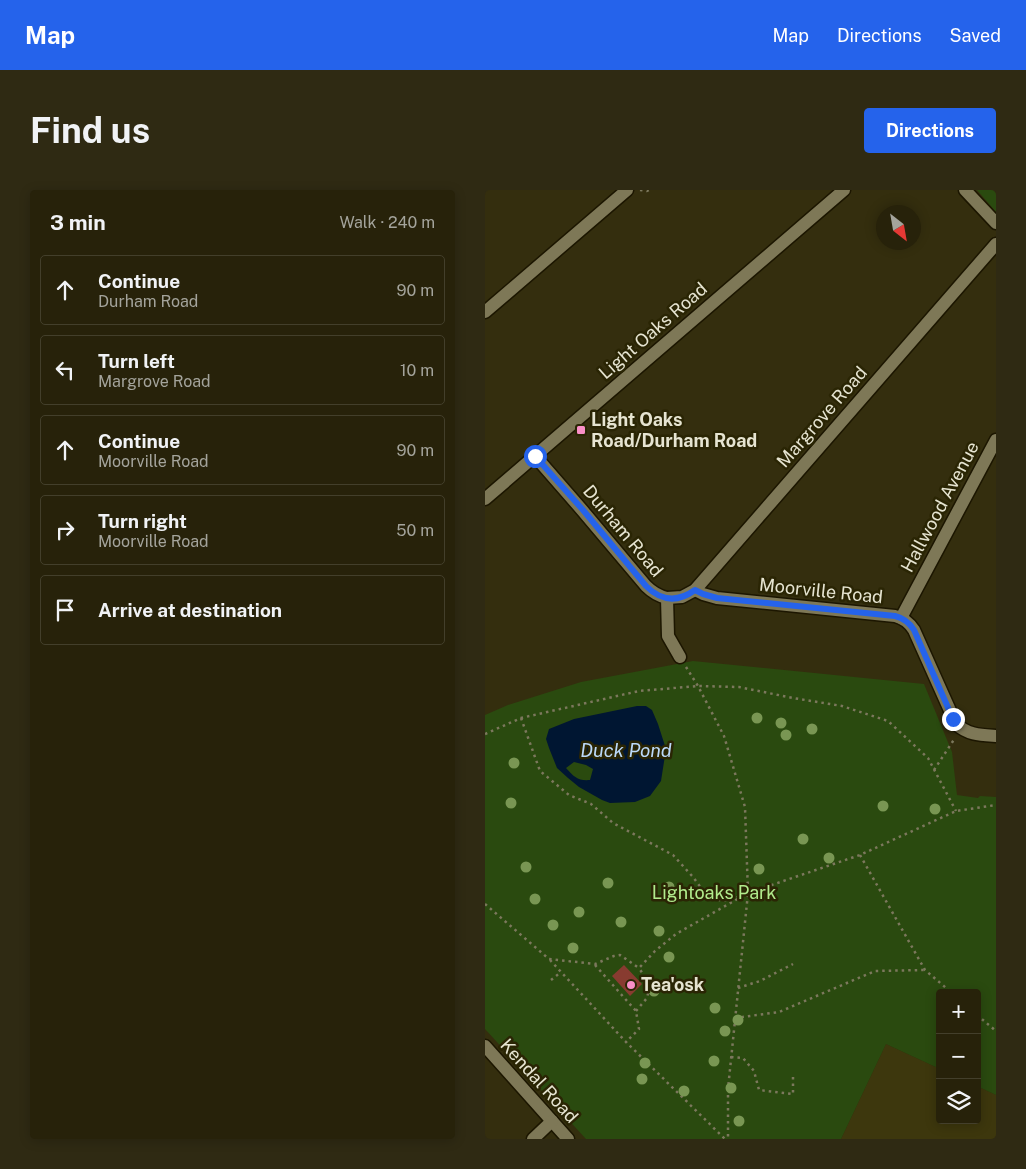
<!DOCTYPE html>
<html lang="en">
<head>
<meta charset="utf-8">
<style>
  body { margin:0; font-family:"Public Sans",sans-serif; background:#2f2a13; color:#f1f3f6 }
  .controls { position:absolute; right:15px; bottom:15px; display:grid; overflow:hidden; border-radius:5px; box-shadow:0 2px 12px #0003 }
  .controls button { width:45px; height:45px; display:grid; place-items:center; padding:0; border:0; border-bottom:1px solid #433f2b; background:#27220a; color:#f1f3f6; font:25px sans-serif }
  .compass { position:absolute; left:391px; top:15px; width:45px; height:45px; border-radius:50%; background:#27220a; box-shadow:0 2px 12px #0003; rotate:149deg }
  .stop { position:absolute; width:15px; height:15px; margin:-11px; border:4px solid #2563eb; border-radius:50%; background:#fff }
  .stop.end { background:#2563eb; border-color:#fff; box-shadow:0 1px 5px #0008 }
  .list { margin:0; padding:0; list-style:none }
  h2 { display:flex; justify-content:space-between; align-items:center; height:65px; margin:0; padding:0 20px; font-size:21px }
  h2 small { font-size:16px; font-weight:400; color:#a4a49c }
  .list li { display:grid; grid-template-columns:32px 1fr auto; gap:15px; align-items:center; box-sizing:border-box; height:70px; margin:0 10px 10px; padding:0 10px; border:1px solid #433f2b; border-radius:5px }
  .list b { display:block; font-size:19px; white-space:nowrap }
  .list p { margin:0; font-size:16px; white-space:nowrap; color:#a4a49c }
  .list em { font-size:16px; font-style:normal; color:#a4a49c }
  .icon { flex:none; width:28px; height:28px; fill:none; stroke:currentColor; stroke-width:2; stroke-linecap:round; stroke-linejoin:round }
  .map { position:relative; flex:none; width:511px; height:949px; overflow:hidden; border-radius:5px }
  header { display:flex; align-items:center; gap:30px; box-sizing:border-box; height:70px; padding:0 25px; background:#2563eb; color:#fff }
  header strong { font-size:24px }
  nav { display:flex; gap:28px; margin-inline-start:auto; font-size:18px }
  .intro { display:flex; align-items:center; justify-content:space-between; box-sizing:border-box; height:120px; padding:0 30px }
  h1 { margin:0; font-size:35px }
  .button { padding:12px 22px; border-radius:5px; background:#2563eb; color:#fff; font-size:18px; font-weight:700 }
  main { display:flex; gap:30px; padding:0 30px }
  aside { flex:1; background:#27220a; border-radius:5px; box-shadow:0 2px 12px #0003 }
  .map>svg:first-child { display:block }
  .built { fill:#3d370d }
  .green { fill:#2a4a0f }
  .water { fill:#001632; fill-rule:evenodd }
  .building { fill:#883b30 }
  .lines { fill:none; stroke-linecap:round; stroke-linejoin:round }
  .street-casing { stroke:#1c1600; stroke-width:15 }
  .path { stroke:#7c785d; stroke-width:2.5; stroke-dasharray:2.5 4; stroke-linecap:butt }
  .street { stroke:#7e7857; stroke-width:12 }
  .tree { fill:#799653 }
  .route { stroke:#2563eb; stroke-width:6 }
  .poi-dot { fill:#fa8fc7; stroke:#2a2504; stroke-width:2 }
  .labels { text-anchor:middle; stroke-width:5; stroke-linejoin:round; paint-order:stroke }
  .street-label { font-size:18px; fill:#e6e4d1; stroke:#2a2504 }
  .poi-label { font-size:18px; font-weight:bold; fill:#e6e4d1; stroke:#2a2504; text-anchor:start }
  .park-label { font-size:18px; fill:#b1eb8c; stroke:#2a2504 }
  .water-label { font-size:19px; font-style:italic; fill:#bbd9f9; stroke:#2a2504 }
</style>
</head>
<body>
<header>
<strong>Map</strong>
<nav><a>Map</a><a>Directions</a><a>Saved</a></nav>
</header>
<div class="intro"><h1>Find us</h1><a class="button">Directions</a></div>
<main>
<aside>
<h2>3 min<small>Walk · 240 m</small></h2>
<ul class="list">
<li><svg class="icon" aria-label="ahead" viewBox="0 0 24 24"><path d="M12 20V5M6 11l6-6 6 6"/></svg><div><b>Continue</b><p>Durham Road</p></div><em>90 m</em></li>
<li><svg class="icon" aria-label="left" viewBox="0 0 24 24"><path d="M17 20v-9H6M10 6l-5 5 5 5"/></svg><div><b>Turn left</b><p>Margrove Road</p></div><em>10 m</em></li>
<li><svg class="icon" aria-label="ahead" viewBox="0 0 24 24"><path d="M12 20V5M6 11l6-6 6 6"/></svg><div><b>Continue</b><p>Moorville Road</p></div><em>90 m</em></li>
<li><svg class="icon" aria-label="right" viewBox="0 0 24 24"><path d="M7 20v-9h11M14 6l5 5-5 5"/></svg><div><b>Turn right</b><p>Moorville Road</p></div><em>50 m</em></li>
<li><svg class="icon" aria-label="arrive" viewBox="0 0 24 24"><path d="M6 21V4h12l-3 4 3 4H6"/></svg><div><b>Arrive at destination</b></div></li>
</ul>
</aside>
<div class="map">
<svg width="511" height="949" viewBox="0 0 511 949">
  <rect width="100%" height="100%" fill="#342e0e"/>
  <path class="built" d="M401,854L455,879V930H492V896L511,905V949H356Z"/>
  <g class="green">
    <path d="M492,0H511V22Z"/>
    <path d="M208,471L439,494L467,562L472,605L493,608L495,606L511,607V905L492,896V803H455V879L401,854L356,949H101L0,839V525L23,515L96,492Z"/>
  </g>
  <path class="water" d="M152,516H161L167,520L173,534L181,559L176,591L165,606L150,612L125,613L117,610L94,597L83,588L72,578L64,558L61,549L64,539L89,529ZM89,572L101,575L108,579L105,590C93,591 89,587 81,578Z"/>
  <path class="building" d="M139,775L157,794L145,806L127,786Z"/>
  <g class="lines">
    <defs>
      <g id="street">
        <path d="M480,0L511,33"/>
        <path d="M0,122L142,0"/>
        <path d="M50,266L97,320L161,396C167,402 173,406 182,408L183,446L195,467"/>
        <path d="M0,309L359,0"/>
        <path d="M210,400L218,404L232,408L410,426C418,428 424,432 429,440L471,534C483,545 496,545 511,546"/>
        <path d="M182,408L197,407L210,400L511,54"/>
        <path d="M416,428L511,250"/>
        <path d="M0,856L83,949"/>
        <path d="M48,949L67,931"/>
      </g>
    </defs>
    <use href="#street" class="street-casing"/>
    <g class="path">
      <path d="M155,0L162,1L164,0"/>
      <path d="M201,477L213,496L239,546L260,617L263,703L243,899V949"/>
      <path d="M36,528L55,581L84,605L106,614L128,633L188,665L208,687L222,706L237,711L253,707"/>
      <path d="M0,544L36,528L154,501L213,496L254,497L308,508L357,516L403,531L443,568L471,621"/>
      <path d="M449,580L470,548"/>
      <path d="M375,665L440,780L467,803"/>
      <path d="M0,714L64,769L110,774L129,766L135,765L154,778L170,761L191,744L263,703L375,665L471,621L511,615"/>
      <path d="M65,770L141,852L240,949"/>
      <path d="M110,775L151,821L154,839L141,852"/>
      <path d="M66,790L76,782"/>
      <path d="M253,798L275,791L308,774"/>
      <path d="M151,821L162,808L165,795L154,778"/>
      <path d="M492,825L511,841"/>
      <path d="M250,828L294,822L390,781L440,780"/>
      <path d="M246,867L258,868L269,881L274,900L308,904V886"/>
    </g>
    <use href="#street" class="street"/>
  </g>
  <g class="tree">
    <circle cx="272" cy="528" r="5.5"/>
    <circle cx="296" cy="533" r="5.5"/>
    <circle cx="327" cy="539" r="5.5"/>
    <circle cx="301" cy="545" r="5.5"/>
    <circle cx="29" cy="573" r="5.5"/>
    <circle cx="26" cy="613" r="5.5"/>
    <circle cx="398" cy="616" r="5.5"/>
    <circle cx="450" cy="619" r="5.5"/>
    <circle cx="318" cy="649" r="5.5"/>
    <circle cx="344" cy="668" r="5.5"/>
    <circle cx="41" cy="677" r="5.5"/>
    <circle cx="274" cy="679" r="5.5"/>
    <circle cx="123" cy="693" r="5.5"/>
    <circle cx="184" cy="697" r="5.5"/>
    <circle cx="50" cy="709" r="5.5"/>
    <circle cx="94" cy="722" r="5.5"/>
    <circle cx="136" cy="732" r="5.5"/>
    <circle cx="68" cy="735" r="5.5"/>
    <circle cx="174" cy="741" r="5.5"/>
    <circle cx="88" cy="758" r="5.5"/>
    <circle cx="184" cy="767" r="5.5"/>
    <circle cx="169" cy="801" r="5.5"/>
    <circle cx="230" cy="818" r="5.5"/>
    <circle cx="253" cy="830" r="5.5"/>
    <circle cx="240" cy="841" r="5.5"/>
    <circle cx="229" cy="871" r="5.5"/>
    <circle cx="160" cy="873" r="5.5"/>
    <circle cx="157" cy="889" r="5.5"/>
    <circle cx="246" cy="898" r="5.5"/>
    <circle cx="199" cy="901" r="5.5"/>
    <circle cx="254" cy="931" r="5.5"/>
  </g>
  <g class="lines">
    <path class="route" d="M50,266L98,320L161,396C176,411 192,413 210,400L218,404L232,408L410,426C418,428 424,432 429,440L468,529"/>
  </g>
  <g class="poi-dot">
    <rect x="91" y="235" width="10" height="10" rx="2.5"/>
    <circle cx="146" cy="795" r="5"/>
  </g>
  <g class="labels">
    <g class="street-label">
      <text transform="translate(168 141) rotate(-41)" y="6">Light Oaks Road</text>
      <text transform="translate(337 227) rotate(-49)" y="6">Margrove Road</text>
      <text transform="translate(455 317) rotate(-62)" y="6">Hallwood Avenue</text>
      <text transform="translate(138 341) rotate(50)" y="6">Durham Road</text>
      <text transform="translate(336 401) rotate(6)" y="6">Moorville Road</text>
      <text transform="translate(54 891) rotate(48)" y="6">Kendal Road</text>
    </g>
    <g class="poi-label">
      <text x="106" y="236">Light Oaks<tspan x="106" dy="21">Road/Durham Road</tspan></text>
      <text x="156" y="801">Tea'osk</text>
    </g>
    <g class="park-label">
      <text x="229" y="709">Lightoaks Park</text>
    </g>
    <g class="water-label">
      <text x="141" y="567">Duck Pond</text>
    </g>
  </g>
</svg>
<div class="controls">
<button>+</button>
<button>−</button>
<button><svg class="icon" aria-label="layers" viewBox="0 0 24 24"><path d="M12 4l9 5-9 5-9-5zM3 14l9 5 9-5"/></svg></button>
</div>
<svg class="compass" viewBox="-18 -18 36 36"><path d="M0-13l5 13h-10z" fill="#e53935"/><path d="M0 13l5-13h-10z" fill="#a4a49c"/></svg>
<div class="stop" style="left:50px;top:266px"></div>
<div class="stop end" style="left:468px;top:529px"></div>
</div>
</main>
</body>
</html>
